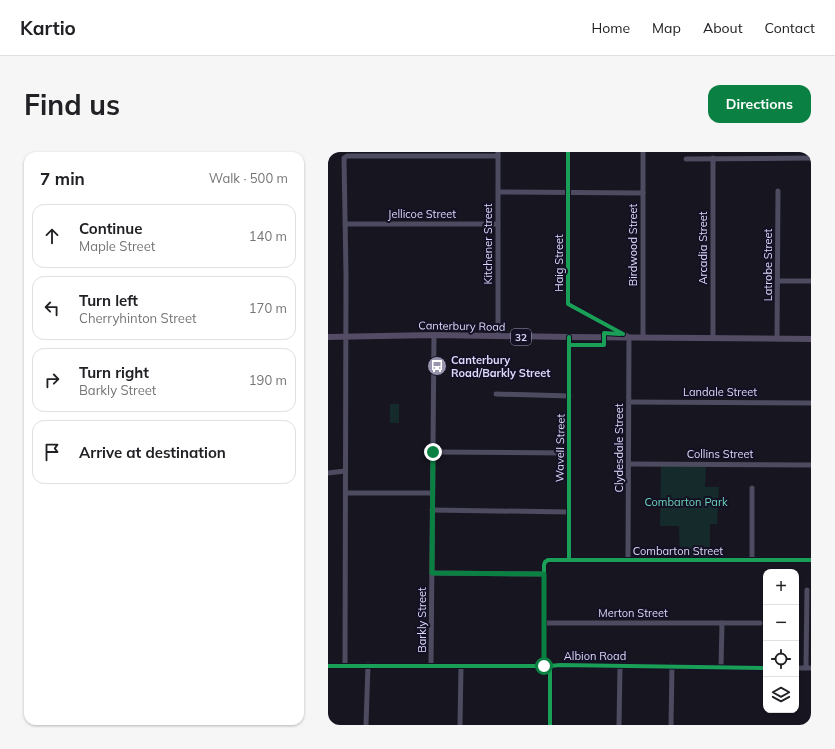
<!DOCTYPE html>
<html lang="en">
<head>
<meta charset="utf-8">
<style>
  body { margin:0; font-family:Mulish,sans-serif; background:#f6f6f6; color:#202124 }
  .controls { position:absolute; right:12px; bottom:12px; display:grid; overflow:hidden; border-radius:8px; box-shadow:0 1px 3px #0004 }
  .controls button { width:36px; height:36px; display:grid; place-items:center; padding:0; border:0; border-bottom:1px solid #e0e0e0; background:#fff; color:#202124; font:20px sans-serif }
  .stop { position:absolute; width:12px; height:12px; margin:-9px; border:3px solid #0b8043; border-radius:50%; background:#fff }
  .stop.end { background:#0b8043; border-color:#fff; box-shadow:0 1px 4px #0008 }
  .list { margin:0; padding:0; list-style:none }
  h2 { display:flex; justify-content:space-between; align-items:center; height:52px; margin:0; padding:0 16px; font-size:17px }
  h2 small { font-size:13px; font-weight:400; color:#757577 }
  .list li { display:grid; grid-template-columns:26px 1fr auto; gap:12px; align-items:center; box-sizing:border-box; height:64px; margin:0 8px 8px; padding:0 8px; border:1px solid #e0e0e0; border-radius:12px }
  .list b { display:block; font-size:15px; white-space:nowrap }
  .list p { margin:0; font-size:13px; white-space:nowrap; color:#757577 }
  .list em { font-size:13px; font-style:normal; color:#757577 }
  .icon { flex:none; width:22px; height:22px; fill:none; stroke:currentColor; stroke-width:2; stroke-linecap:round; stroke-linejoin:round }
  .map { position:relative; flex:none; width:483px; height:573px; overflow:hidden; border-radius:12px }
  header { display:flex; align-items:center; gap:24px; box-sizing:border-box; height:56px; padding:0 20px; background:#fff; border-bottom:1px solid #e0e0e0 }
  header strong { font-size:19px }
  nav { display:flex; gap:22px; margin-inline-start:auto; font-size:14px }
  .intro { display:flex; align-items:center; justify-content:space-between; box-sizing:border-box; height:96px; padding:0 24px }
  h1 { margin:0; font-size:28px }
  .button { padding:10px 18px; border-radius:12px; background:#0b8043; color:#fff; font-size:14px; font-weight:700 }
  main { display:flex; gap:24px; padding:0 24px }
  aside { flex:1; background:#fff; border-radius:12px; box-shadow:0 1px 3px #0004 }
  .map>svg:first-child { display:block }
  .green { fill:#152a2a }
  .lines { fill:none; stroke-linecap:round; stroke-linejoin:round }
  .minor { stroke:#4d4b5f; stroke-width:5 }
  .major { stroke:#534c64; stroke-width:6 }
  .cycleway-casing { stroke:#141124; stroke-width:6 }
  .cycleway { stroke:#1a9f57; stroke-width:4 }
  .route { stroke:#0b8043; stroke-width:5 }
  .labels { text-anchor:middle; stroke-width:4; stroke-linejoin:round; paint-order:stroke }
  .shield { fill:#141124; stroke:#a09cba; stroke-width:1 }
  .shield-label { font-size:10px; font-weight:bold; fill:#dcd8fb }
  .street-label { font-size:11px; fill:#dcd8fb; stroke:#141124 }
  .poi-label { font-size:11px; font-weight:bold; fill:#dcd8fb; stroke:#141124; text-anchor:start }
  .park-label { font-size:11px; fill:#6bd4b9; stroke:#141124 }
</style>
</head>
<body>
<header>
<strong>Kartio</strong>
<nav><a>Home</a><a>Map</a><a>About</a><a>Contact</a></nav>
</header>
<div class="intro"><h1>Find us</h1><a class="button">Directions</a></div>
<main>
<aside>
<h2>7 min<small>Walk · 500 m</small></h2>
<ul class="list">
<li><svg class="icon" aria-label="ahead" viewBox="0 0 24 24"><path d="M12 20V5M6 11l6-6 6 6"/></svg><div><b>Continue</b><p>Maple Street</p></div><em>140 m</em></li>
<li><svg class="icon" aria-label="left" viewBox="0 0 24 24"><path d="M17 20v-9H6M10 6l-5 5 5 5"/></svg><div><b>Turn left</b><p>Cherryhinton Street</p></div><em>170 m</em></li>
<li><svg class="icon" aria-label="right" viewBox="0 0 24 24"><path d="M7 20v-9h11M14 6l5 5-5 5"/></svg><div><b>Turn right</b><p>Barkly Street</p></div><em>190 m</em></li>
<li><svg class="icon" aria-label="arrive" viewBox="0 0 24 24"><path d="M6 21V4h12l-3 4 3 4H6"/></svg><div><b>Arrive at destination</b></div></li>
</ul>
</aside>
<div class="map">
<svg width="483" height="573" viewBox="0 0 483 573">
  <rect width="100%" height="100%" fill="#171520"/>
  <g class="green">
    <rect x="62" y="252" width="9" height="19"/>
    <path d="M333,312H378L377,335H391L389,372H382V408H352L351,374H332Z"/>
  </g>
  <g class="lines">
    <g class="minor">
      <path d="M170,0V184"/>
      <path d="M240,0V152L301,185L300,408"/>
      <path d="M358,7L483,6"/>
      <path d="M170,40L315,41"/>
      <path d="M17,72H170"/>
      <path d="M450,129H483"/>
      <path d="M315,186V0"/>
      <path d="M385,186V6"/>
      <path d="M449,187L450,39"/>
      <path d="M168,242L242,244"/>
      <path d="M301,250L483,251"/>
      <path d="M105,300L241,301"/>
      <path d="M301,312L483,313"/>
      <path d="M0,321L17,319"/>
      <path d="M18,341H104"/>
      <path d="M104,358L241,360"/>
      <path d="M241,408V185"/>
      <path d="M424,408V336"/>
      <path d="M104,421L216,422"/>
      <path d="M216,471H432"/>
      <path d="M0,514H222L232,513L438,516"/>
      <path d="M17,514L18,122L16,6L19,4H170"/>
      <path d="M103,514L106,183"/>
      <path d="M216,514V413L217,410L220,408H483"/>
      <path d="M393,515L394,471"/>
      <path d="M468,516H483"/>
      <path d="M478,516L479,438"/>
      <path d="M38,573L40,513"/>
      <path d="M132,573L133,515"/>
      <path d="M222,573V514"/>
      <path d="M291,573L292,514"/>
      <path d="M343,573L344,514"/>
    </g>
    <path class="major" d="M0,185L106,183L241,185L483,187"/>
    <defs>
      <g id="cycleway">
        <path d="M240,0V152L295,182"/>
        <path d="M241,193H276V181L292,182"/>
        <path d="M241,408V185"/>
        <path d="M0,514H222L232,513L438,516"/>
        <path d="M216,514V413L217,410L220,408H483"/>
        <path d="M222,573V514"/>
      </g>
    </defs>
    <use href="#cycleway" class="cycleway-casing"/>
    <use href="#cycleway" class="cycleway"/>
  </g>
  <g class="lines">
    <path class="route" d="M105,300L104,421L216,422V514"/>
  </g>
  <defs>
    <symbol id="bus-disc" viewBox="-11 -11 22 22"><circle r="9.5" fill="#9794ae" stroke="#141124"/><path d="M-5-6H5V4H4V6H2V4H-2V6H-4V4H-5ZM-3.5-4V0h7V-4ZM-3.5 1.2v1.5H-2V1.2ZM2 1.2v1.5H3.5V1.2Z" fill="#fff"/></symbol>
  </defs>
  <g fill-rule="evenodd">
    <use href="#bus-disc" x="98" y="203" width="22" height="22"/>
  </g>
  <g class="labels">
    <rect class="shield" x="183" y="177" width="20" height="16" rx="3"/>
    <g class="shield-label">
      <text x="193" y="189">32</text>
    </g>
    <g class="street-label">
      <text x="94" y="66">Jellicoe Street</text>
      <text transform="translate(160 92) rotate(-90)" y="4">Kitchener Street</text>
      <text transform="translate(305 93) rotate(-90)" y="4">Birdwood Street</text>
      <text transform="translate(375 96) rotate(-90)" y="4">Arcadia Street</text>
      <text transform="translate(231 111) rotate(-90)" y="4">Haig Street</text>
      <text transform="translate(440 113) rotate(-90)" y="4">Latrobe Street</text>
      <text transform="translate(134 174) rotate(1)" y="4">Canterbury Road</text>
      <text x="392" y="244">Landale Street</text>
      <text transform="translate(232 296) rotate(-89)" y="4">Wavell Street</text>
      <text transform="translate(291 296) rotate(-90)" y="4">Clydesdale Street</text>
      <text x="392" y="306">Collins Street</text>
      <text x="350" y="403">Combarton Street</text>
      <text x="305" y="465">Merton Street</text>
      <text transform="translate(94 468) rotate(-90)" y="4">Barkly Street</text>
      <text x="267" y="508">Albion Road</text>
    </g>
    <g class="poi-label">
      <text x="123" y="212">Canterbury<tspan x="123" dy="13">Road/Barkly Street</tspan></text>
    </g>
    <g class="park-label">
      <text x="358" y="354">Combarton Park</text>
    </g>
  </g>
</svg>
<div class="controls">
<button>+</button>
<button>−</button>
<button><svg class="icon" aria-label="locate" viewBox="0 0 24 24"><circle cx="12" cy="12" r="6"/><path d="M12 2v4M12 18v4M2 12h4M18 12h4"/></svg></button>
<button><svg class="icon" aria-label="layers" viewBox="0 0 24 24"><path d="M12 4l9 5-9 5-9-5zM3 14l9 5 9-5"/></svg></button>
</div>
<div class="stop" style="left:216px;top:514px"></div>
<div class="stop end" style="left:105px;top:300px"></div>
</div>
</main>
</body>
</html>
